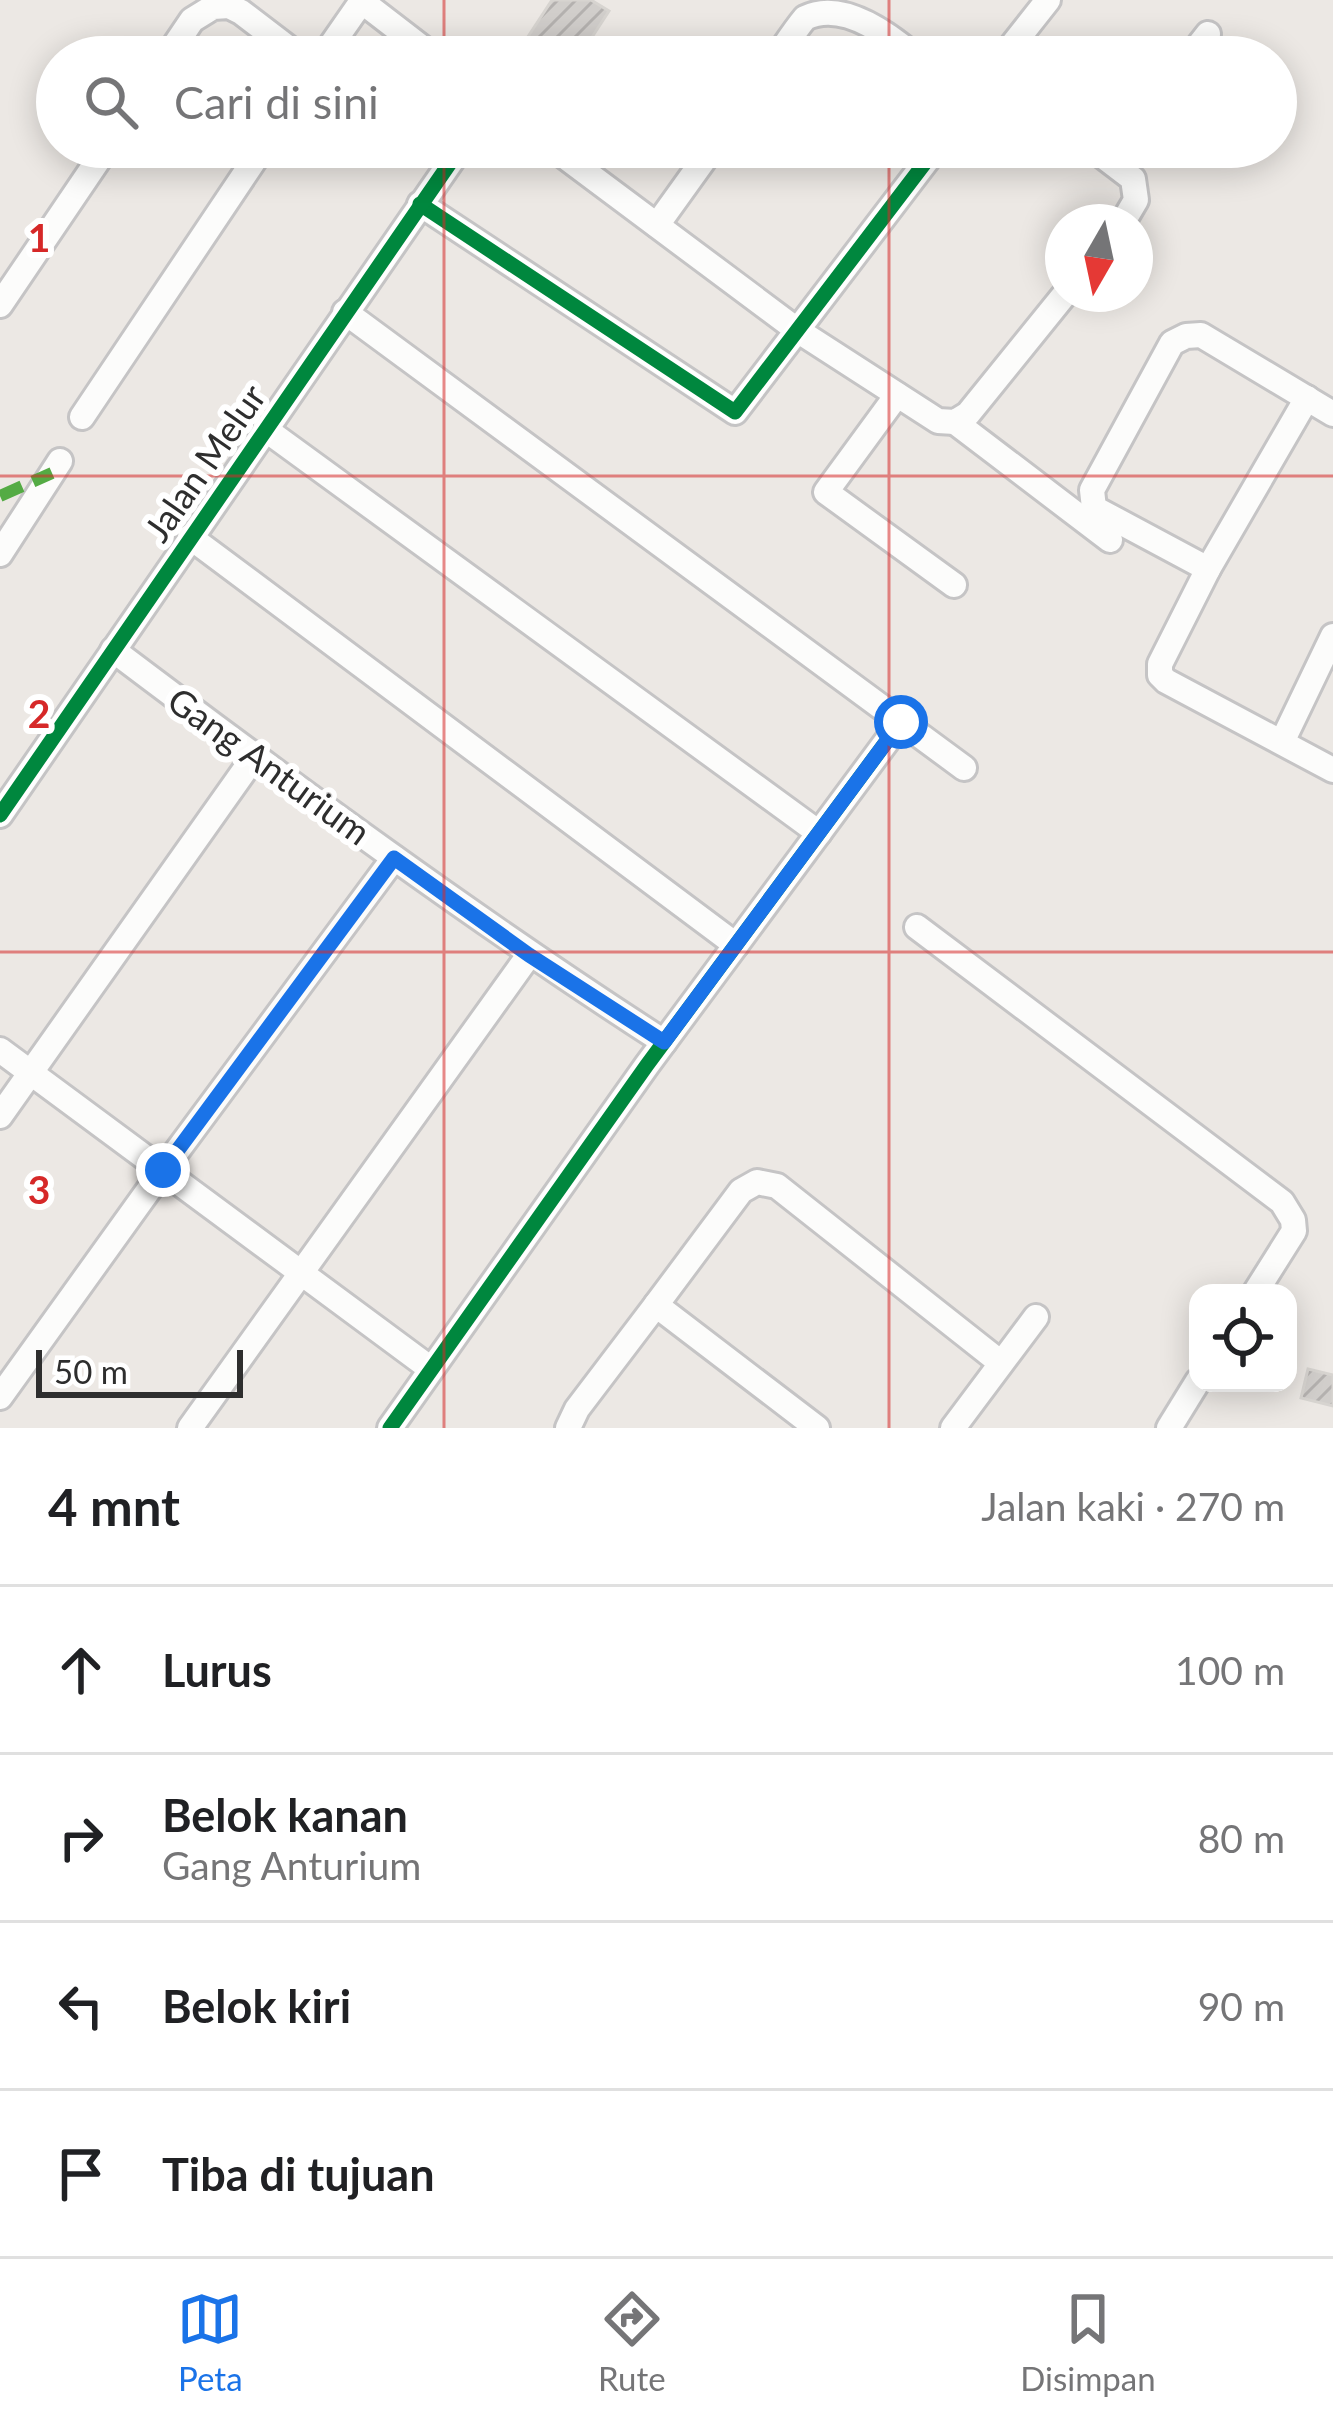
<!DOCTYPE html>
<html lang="id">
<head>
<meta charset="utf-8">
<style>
  body { margin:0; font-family:Lato,sans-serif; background:#f6f6f6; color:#202124 }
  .controls { position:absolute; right:36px; bottom:36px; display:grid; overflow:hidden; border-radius:24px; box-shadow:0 6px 30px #0003 }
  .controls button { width:108px; height:108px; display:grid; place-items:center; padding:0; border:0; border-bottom:3px solid #e0e0e0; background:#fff; color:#202124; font:60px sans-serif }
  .compass { position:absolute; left:1045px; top:204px; width:108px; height:108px; border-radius:50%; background:#fff; box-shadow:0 6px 30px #0003; rotate:189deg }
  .scale { position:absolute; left:36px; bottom:30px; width:207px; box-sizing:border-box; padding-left:12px; border:6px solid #2e2e2e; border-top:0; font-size:33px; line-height:42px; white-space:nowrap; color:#2e2e2e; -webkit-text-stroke:9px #fff; paint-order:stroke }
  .stop { position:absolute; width:36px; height:36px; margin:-27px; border:9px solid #1a73e8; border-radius:50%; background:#fff }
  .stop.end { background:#1a73e8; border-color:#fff; box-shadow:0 3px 12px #0008 }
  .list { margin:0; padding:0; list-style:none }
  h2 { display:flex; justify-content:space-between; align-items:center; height:156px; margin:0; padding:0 48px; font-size:51px }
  h2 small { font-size:39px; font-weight:400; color:#757577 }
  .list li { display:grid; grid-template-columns:78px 1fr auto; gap:36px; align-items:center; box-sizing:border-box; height:168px; padding:0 48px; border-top:3px solid #e0e0e0 }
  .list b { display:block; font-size:45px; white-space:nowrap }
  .list p { margin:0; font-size:39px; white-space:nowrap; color:#757577 }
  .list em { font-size:39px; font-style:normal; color:#757577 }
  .icon { flex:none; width:66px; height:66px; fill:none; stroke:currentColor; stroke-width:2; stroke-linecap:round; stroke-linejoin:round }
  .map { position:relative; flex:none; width:1333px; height:1428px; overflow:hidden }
  .search { position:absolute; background:#fff; box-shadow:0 6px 30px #0003; left:36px; right:36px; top:36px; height:132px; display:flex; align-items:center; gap:30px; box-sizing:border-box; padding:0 42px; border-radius:66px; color:#757577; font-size:45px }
  .sheet { height:828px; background:#fff }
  nav { display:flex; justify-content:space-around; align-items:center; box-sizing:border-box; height:168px; border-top:3px solid #e0e0e0; background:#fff; font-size:33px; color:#757577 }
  nav a { display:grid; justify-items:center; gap:6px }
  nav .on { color:#1a73e8 }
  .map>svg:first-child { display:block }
  .building { fill:url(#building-hatch); stroke:#d7d4d0; stroke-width:3 }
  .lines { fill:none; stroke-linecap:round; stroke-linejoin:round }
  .minor-casing { stroke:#c5c4c5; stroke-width:30 }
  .minor { stroke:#fcfcfb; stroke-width:24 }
  .quiet { stroke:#54ab44; stroke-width:12; stroke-dasharray:24 12; stroke-linecap:butt }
  .cycleway-casing { stroke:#fff; stroke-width:22 }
  .cycleway { stroke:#00873e; stroke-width:15 }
  .route { stroke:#1a73e8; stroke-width:15 }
  .grid { fill:none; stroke:#d62828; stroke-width:3; stroke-opacity:0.55 }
  .labels { text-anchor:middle; stroke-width:12; stroke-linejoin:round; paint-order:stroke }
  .street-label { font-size:36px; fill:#2e2e2e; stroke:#fff }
  .grid-label { font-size:39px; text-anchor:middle; font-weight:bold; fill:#d62828; stroke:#fff; stroke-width:12; stroke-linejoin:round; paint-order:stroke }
</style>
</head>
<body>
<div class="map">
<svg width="1333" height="1428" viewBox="0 0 1333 1428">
  <defs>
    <pattern id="building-hatch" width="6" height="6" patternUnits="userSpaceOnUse" patternTransform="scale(3)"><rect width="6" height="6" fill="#d1cecb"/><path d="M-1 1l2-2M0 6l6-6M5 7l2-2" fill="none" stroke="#b4b1af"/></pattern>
  </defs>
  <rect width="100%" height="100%" fill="#ece8e4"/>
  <g class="building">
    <path d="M552,0H591L609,11L579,57H519L516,55Z"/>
    <path d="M1308,1369L1333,1375V1406L1301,1398Z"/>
  </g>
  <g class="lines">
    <defs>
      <g id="minor">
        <path d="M360,0L434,57"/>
        <path d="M167,57L192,20L213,7L229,6L241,12L300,57"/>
        <path d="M323,57L362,1"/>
        <path d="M777,57C786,44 795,30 805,18C841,0 886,32 915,57"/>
        <path d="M1003,57L1048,0"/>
        <path d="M1190,57L1208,34"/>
        <path d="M552,147L797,330L938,421L955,422L968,414L1065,294"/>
        <path d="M1091,147L1133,179L1136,200L1123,222"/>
        <path d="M420,204L735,412L937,147"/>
        <path d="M657,225L713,147"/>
        <path d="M0,305L107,147"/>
        <path d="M345,312L964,768"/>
        <path d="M897,395L826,492L954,585"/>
        <path d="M1307,398L1208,569L1160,664V675L1166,681L1333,770"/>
        <path d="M82,417L263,147"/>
        <path d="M955,422L1110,540"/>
        <path d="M265,429L819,833"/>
        <path d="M190,537L736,945"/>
        <path d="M0,554L60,461"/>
        <path d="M1208,569L1094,508L1092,490L1172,343L1186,336L1201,335L1333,414"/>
        <path d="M113,650C293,786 475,920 664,1042"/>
        <path d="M1282,742L1333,636"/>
        <path d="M0,815L461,147"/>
        <path d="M917,927L1282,1202L1293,1220L1294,1231L1255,1293"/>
        <path d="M0,1050L431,1369"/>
        <path d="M0,1116L254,757"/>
        <path d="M656,1305L741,1191L757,1182L777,1186L1001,1363"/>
        <path d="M0,1397L163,1170L394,858"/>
        <path d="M190,1428L529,955"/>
        <path d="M390,1428L647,1065L901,722"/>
        <path d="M568,1428L577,1409L656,1305L817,1428"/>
        <path d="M953,1428L1036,1317"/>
        <path d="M1169,1428L1198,1381"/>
      </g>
    </defs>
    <use href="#minor" class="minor-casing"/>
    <use href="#minor" class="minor"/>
    <path class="quiet" d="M0,496L52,473"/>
    <defs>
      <g id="cycleway">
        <path d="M420,204L735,412L937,147"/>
        <path d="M0,815L461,147"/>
        <path d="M390,1428L647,1065L901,722"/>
      </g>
    </defs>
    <use href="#cycleway" class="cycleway-casing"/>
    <use href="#cycleway" class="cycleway"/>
  </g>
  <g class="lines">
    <path class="route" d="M163,1170L394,858L529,955L664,1042L901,722"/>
  </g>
  <path class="grid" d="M444,0V57M889,0V57M444,147V1428M889,147V1428M0,476H1333M0,952H1333"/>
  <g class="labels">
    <g class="street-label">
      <text transform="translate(205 463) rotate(-55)" y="13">Jalan Melur</text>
      <text transform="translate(269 766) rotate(36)" y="13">Gang Anturium</text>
    </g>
  </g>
  <g class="grid-label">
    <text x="39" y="252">1</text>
    <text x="39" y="728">2</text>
    <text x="39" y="1204">3</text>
  </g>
</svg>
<div class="controls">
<button><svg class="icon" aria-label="locate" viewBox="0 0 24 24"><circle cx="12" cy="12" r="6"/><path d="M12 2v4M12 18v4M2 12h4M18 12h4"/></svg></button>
</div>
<svg class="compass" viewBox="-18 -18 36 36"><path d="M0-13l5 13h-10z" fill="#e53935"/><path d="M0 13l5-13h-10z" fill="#757577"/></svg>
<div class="scale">50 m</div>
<div class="stop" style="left:901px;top:722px"></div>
<div class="stop end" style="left:163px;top:1170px"></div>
<div class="search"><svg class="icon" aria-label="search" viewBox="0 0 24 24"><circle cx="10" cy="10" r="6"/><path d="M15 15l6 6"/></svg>Cari di sini</div>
</div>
<section class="sheet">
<h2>4 mnt<small>Jalan kaki · 270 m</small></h2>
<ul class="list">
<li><svg class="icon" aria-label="ahead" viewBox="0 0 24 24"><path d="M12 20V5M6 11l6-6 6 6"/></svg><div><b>Lurus</b></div><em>100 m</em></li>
<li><svg class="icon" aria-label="right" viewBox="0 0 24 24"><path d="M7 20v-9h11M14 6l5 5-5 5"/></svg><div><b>Belok kanan</b><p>Gang Anturium</p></div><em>80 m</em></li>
<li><svg class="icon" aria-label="left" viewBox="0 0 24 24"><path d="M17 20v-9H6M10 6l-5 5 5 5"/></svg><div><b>Belok kiri</b></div><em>90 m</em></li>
<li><svg class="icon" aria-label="arrive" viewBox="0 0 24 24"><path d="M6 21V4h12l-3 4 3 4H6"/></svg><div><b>Tiba di tujuan</b></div></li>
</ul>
</section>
<nav>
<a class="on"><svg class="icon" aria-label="map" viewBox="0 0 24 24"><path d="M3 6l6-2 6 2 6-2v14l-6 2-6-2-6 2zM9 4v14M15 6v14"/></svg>Peta</a>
<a><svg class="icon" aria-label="directions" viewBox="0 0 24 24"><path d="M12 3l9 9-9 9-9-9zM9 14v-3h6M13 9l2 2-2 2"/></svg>Rute</a>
<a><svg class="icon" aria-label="saved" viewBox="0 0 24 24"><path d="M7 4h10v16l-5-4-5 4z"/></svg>Disimpan</a>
</nav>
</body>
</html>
